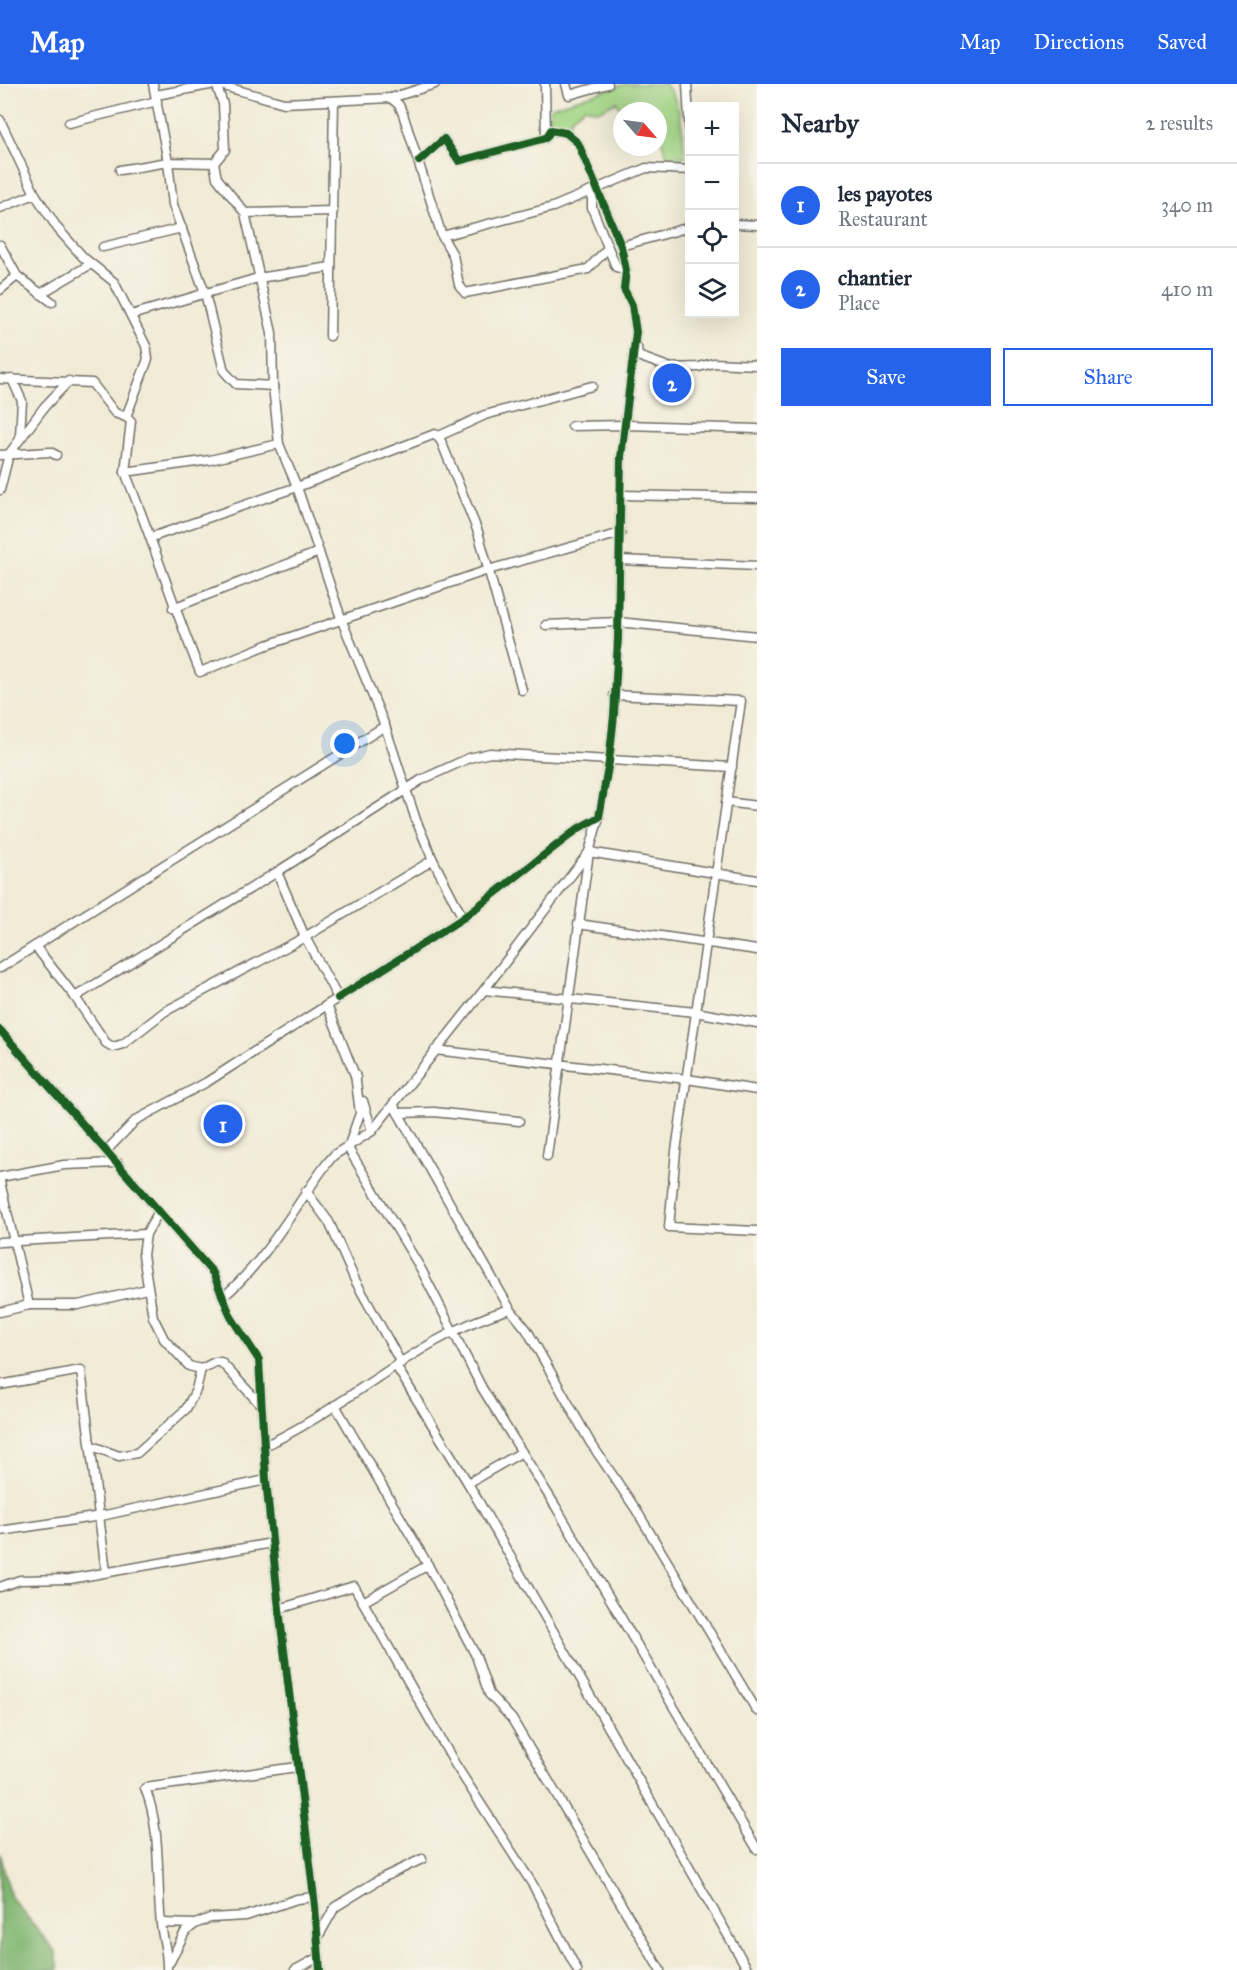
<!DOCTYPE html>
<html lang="en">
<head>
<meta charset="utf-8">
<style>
  body { margin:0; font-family:"IM FELL Great Primer",serif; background:#f6f6f7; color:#1f2937 }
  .controls { position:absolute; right:18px; top:18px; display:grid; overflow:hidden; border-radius:0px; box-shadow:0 6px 24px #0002 }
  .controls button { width:54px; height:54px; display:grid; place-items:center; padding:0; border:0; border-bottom:2px solid #e0e1e3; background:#fff; color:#1f2937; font:30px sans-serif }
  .compass { position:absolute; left:613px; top:18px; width:54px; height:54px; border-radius:50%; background:#fff; box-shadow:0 6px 24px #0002; rotate:118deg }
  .you { position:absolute; left:345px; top:660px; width:21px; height:21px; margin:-15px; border:4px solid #fff; border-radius:50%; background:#1a73e8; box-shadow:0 0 0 9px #1a73e833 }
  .badge { display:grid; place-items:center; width:39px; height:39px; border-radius:50%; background:#2563eb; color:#fff; font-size:20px; font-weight:700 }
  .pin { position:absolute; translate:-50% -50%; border:3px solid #fff; box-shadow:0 2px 6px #0006 }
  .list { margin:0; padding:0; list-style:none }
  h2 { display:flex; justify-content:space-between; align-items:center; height:78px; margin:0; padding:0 24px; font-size:26px }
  h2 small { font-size:20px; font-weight:400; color:#747a83 }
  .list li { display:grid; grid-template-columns:39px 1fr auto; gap:18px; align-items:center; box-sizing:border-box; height:84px; padding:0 24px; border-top:2px solid #e0e1e3 }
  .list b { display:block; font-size:22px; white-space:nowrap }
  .list p { margin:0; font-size:20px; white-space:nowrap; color:#747a83 }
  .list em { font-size:20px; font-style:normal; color:#747a83 }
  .actions { display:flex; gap:12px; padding:18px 24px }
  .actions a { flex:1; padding:14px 0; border:2px solid #2563eb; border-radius:0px; text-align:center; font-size:21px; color:#2563eb }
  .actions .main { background:#2563eb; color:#fff }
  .icon { flex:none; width:33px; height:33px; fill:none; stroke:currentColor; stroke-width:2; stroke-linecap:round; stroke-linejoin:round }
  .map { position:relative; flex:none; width:757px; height:1886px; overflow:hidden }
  header { display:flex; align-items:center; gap:36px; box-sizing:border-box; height:84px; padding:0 30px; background:#2563eb; color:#fff }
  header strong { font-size:28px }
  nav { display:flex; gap:33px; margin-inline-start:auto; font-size:21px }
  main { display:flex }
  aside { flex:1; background:#fff }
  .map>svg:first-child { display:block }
  .green { fill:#a2d585; stroke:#668058; stroke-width:1.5 }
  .forest { fill:#81b672; stroke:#56704e; stroke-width:1.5 }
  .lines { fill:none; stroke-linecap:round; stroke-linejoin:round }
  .minor-casing { stroke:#706e66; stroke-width:11 }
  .minor { stroke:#fff; stroke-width:8 }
  .cycleway-casing { stroke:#f7f3e8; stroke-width:11 }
  .cycleway { stroke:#1b5e20; stroke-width:8 }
</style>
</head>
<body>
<header>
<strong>Map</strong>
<nav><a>Map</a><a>Directions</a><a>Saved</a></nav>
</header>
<main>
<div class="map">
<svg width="757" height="1886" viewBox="0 0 757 1886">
  <rect width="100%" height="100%" fill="#f7f3e8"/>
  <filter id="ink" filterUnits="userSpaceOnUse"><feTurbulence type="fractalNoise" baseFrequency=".0167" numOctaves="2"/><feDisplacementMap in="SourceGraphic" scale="12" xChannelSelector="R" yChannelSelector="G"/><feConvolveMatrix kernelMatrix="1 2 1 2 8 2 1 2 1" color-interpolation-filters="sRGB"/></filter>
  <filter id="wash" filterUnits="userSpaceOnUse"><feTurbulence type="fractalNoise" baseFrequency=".008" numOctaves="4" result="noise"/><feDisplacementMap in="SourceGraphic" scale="24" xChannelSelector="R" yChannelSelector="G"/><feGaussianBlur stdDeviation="1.35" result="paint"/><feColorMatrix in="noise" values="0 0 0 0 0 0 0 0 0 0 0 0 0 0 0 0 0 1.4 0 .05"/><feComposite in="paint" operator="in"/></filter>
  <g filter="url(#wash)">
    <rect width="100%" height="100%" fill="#f1ebd5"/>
    <path class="green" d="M626,0H665C683,19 682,48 685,73L668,74L658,48V27H623L616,18L598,27L585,23L572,33L567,46L548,38L551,23Z"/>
    <path class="forest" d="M0,1769L11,1813L56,1868L59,1886H0Z"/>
  </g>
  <g filter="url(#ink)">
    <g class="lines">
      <defs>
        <g id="minor">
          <path d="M153,0L168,78L214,79L217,94L245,129L272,249L273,302L279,360L297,403L342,537L385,642L416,736L433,776L463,834"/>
          <path d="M216,0L284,19L391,14L399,21L403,30L442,152L453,171L459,201L465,209L588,185L607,165"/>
          <path d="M545,0L546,54"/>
          <path d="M566,0L569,11L608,0"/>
          <path d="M687,0L690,55"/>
          <path d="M156,11L215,0"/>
          <path d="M391,14L435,0"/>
          <path d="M0,36L35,110L58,145L83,173L114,198L146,262L148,275L126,333L131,337L125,388L210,376L279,360"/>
          <path d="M69,39L157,17"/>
          <path d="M214,79L225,66L223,20L216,0"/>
          <path d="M120,86L168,78L173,121L205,209L224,287L236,300L273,302"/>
          <path d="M597,104L592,114V124L616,183L626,186"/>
          <path d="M0,124L35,110"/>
          <path d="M245,129L333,127"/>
          <path d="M734,140L757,141"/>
          <path d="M442,152L553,123L646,84L690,86"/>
          <path d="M0,161L17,192L52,218"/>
          <path d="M621,162L690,143"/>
          <path d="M103,163L182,144"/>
          <path d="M0,206L17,192"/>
          <path d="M40,210L91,180"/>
          <path d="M131,231L258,194L331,183"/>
          <path d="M330,252L334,17"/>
          <path d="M637,263L638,272L671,284L699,283L713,279L757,281"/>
          <path d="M0,295L92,299L115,329L126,333"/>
          <path d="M12,295L22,317L20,352"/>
          <path d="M572,342L626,341L757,345"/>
          <path d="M439,352L485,331L592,302"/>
          <path d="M0,371L50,368L56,371"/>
          <path d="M125,388C152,454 173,522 200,588L267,561L488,486L621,449"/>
          <path d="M0,406L9,370L45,322L69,297"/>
          <path d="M622,411L757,414"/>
          <path d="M152,453L297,403L435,350L441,357L478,448L522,606"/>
          <path d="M620,476L757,482"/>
          <path d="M173,524L319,468"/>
          <path d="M546,541L618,538L757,552"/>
          <path d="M614,611L741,617L676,1067L669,1143L757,1147"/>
          <path d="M726,718L757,722"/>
          <path d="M277,788L421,696L469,674L490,669L732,683"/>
          <path d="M578,840L757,866"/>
          <path d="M35,862L75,913L106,959L113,963L123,960L164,928L305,853L338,914L207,998L136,1036L107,1066"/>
          <path d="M0,884L385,642"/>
          <path d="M484,906L695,928L757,939"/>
          <path d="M75,913L277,788L305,853L433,776"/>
          <path d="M338,914L463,834L579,744L599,733L609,678L614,631L618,554L621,373L636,248L632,221L624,205L626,186L621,162L578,59L566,49L551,46L546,54L459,77L444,55L419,77"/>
          <path d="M327,921L356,994"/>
          <path d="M0,946L213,1189L231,1233L259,1276L266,1396L279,1525L315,1822L320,1886"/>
          <path d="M435,966L687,995L757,1006"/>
          <path d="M355,990L360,1029L348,1064L421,1185L482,1304L556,1423L757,1765"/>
          <path d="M363,1017L372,1047"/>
          <path d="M393,1020L510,1225L527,1246L590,1358L635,1424L757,1627"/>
          <path d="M398,1029L434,1028L519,1037"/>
          <path d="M547,1072L589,768L757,796"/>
          <path d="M0,1093L64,1081L118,1079"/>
          <path d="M0,1098L29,1221"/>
          <path d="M306,1107L329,1138L355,1196L401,1279"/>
          <path d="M158,1129L146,1150L143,1171L153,1233L164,1255L189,1282L201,1285L215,1278H221L261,1321"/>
          <path d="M0,1158L146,1150"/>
          <path d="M223,1213C267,1176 294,1123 328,1078L334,1071L372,1047L484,906L589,768L599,733"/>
          <path d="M0,1228L29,1221H78L147,1205"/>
          <path d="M396,1282L468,1399L748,1886"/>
          <path d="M0,1301L81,1286L106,1488"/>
          <path d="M335,1321L428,1481L476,1572L489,1610L512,1635L660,1886"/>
          <path d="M92,1362L119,1372L137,1369L186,1325L196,1306L201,1285"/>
          <path d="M264,1362C349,1323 419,1251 510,1225"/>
          <path d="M468,1399L522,1368"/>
          <path d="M0,1447L101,1432L266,1396"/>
          <path d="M0,1503L20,1496L70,1495L272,1459"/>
          <path d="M363,1518L428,1481"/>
          <path d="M279,1525L354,1502L455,1680L533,1801L577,1886"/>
          <path d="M161,1839L195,1840"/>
          <path d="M318,1853L335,1823L382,1794L422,1775"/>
          <path d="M170,1878L185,1848L195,1840L210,1834L246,1832L297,1815L314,1813"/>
          <path d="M167,1886C168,1870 163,1856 161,1840C156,1795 162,1746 145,1704L297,1683"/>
          <path d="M295,1886L319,1873"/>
        </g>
      </defs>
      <use href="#minor" class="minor-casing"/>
      <use href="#minor" class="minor"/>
      <defs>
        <g id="cycleway">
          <path d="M338,914L463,834L579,744L599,733L609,678L614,631L618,554L621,373L636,248L632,221L624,205L626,186L621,162L578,59L566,49L551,46L546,54L459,77L444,55L419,77"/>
          <path d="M0,946L213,1189L231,1233L259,1276L266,1396L279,1525L315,1822L320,1886"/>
        </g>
      </defs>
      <use href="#cycleway" class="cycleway-casing"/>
      <use href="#cycleway" class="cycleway"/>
    </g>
  </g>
</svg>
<div class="controls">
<button>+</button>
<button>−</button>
<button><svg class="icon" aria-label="locate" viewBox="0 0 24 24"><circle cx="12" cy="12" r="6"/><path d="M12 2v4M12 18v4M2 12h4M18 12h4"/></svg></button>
<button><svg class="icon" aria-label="layers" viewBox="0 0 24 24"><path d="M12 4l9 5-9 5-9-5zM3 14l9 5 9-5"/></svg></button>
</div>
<svg class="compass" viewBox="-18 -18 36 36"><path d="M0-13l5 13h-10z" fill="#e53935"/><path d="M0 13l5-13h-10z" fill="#747a83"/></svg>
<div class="you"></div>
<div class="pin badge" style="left:223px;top:1040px">1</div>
<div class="pin badge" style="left:672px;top:299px">2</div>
</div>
<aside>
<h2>Nearby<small>2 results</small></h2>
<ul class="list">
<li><span class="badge">1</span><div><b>les payotes</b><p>Restaurant</p></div><em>340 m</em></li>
<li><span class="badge">2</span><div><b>chantier</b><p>Place</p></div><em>410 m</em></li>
</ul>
<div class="actions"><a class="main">Save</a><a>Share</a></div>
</aside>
</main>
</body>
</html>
